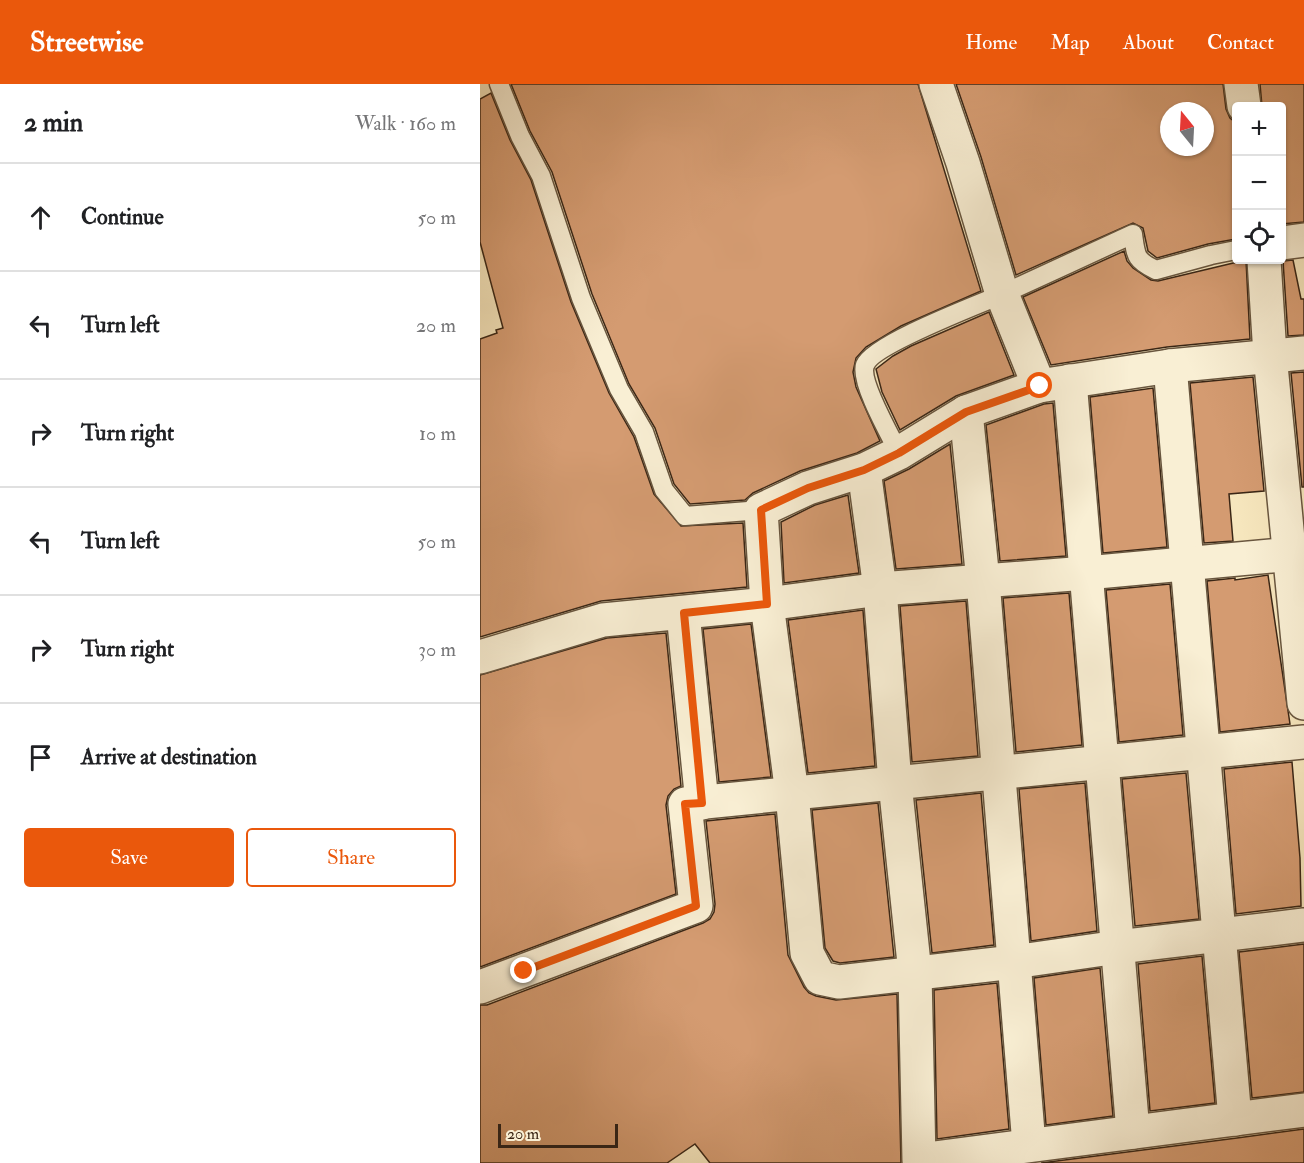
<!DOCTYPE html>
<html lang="en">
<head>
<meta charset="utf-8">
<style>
  body { margin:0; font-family:"IM FELL Double Pica",serif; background:#f6f6f6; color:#202124 }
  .controls { position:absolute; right:18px; top:18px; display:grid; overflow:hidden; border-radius:6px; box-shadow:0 2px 4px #0004 }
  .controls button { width:54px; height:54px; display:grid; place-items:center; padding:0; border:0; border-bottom:2px solid #e0e0e0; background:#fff; color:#202124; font:30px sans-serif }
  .compass { position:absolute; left:680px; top:18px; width:54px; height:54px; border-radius:50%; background:#fff; box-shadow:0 2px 4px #0004; rotate:342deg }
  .scale { position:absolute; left:18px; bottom:15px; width:120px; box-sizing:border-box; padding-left:6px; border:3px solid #3a2615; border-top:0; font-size:16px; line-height:21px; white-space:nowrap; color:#3a2615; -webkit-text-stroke:4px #f9efd4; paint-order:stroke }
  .stop { position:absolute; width:18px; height:18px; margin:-14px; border:4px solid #ea580c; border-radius:50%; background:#fff }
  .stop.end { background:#ea580c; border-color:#fff; box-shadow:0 2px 6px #0008 }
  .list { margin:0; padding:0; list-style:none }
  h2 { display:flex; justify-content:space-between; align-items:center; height:78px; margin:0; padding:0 24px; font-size:26px }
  h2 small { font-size:20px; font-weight:400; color:#757577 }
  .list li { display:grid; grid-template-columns:39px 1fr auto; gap:18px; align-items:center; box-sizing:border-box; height:108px; padding:0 24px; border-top:2px solid #e0e0e0 }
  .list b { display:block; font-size:22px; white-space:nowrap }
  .list em { font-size:20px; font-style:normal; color:#757577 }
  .actions { display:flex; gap:12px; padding:18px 24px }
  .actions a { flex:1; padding:14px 0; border:2px solid #ea580c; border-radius:6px; text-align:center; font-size:21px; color:#ea580c }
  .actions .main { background:#ea580c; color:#fff }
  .icon { flex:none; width:33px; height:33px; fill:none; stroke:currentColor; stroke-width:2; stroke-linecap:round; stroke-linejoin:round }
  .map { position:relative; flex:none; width:824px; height:1079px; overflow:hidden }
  header { display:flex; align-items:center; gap:36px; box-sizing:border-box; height:84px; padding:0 30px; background:#ea580c; color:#fff }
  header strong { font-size:28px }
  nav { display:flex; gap:33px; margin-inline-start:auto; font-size:21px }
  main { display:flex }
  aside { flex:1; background:#fff }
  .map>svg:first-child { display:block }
  .building { fill:#d49b71; stroke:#3a2615; stroke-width:1.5; fill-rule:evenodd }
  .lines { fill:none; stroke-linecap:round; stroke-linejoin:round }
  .lane-casing { stroke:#69563f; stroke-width:21 }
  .street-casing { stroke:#69563f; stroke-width:36 }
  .lane { stroke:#f9efd4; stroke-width:18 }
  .street { stroke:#f9efd4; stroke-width:33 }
  .route { stroke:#ea580c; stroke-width:8 }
</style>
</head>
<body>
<header>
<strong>Streetwise</strong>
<nav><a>Home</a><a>Map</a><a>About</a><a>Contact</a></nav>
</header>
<main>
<aside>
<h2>2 min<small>Walk · 160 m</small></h2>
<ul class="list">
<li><svg class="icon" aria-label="ahead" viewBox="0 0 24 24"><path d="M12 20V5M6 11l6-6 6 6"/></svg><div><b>Continue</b></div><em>50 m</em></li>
<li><svg class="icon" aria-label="left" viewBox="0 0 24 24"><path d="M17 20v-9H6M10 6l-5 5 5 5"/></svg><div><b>Turn left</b></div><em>20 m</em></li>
<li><svg class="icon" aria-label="right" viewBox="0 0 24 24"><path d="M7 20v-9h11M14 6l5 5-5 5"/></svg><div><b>Turn right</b></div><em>10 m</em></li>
<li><svg class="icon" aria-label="left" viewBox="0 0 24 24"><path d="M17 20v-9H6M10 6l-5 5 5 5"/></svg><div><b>Turn left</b></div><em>50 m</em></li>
<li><svg class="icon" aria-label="right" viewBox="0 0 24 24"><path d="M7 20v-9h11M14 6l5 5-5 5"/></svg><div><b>Turn right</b></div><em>30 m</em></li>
<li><svg class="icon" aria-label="arrive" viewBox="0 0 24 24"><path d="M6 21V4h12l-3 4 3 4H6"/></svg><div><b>Arrive at destination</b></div></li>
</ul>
<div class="actions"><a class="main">Save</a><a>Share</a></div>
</aside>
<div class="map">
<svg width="824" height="1079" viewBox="0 0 824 1079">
  <rect width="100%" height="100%" fill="#f6e6bd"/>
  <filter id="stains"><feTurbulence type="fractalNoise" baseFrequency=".00333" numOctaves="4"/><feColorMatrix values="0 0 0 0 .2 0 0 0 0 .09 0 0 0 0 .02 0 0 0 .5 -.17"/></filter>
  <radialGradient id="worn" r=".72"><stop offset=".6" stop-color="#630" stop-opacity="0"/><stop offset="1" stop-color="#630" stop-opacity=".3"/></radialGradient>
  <g class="building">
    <path d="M31,0H438L501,207L421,242L386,263L376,274L373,288L376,303L400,357L377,369L320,387L273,409L265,416L210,420L194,400L175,344L149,300L112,210L72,88L50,47Z"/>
    <path d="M476,0H743L746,25L750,34L756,39V155L728,160L677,174L668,167L663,144L653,139L536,191L501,73ZM689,27H725V63H689Z"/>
    <path d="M780,0H824V138L801,140V22H782Z"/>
    <path d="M11,9L30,56L51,96L91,218L129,309L154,353L174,410L201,442L263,439L267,503L121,517L0,553V255L17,249L16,246L23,244L0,158V15Z"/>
    <path d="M644,167L647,177L653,184L671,196L678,197L766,176L770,255L687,263L571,281L543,213Z"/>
    <path d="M813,176L821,215H824V251L808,252L803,177Z"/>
    <path d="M509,228L534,291L476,312L420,346L402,308L396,285L413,272L431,262Z"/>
    <path d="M824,288V403H822L811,289Z"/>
    <path d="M773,293L784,407L749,410L753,457L724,459L710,299Z"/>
    <path d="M673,304L687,463L623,469L610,313Z"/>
    <path d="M573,319L586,472L520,477L506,341L564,320Z"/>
    <path d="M470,360L482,480L416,485L404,397L429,385Z"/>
    <path d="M368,411L379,489L304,499L301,438L335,421Z"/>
    <path d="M788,491L810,640L740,648L727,497L755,494V496Z"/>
    <path d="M690,500L703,651L639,658L626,506Z"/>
    <path d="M589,509L602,661L536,668L523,514Z"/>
    <path d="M486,517L498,672L432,678L420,522Z"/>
    <path d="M383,526L395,682L328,689L308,536Z"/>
    <path d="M271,540L291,693L239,698L223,545Z"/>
    <path d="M186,549L201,702L194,705L188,712L186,721L196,810L0,883V591L127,554Z"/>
    <path d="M812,678L820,774L821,822L756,830L744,685Z"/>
    <path d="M706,689L719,835L655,842L642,695Z"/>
    <path d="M605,699L617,847L551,857L539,705Z"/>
    <path d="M501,709L514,861L452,869L436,716Z"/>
    <path d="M398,719L414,873L360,879L353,877L345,864L332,726Z"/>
    <path d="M295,730L308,871L324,903L329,909L336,912L356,916L417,910L421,1079H230L215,1060L187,1079H0V921H7L223,839L230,835L234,828L235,820L226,737Z"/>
    <path d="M824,860V1008L772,1014L759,868Z"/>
    <path d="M722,872L735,1019L670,1027L658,880Z"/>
    <path d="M620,884L633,1032L566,1041L554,894Z"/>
    <path d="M517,899L529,1045L457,1055L454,906Z"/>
    <path d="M824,1045V1079H561L757,1054Z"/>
  </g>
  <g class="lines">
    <defs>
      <g id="lane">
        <path d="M19,0L40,52L61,92L101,214L139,305L164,348L184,406L205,432L281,426"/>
        <path d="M419,369C411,353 379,297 385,281C393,260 500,220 525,209C568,189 610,170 653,150C656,172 655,176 676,186L731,171L756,166"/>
      </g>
      <g id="street">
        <path d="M456,0L483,79L522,210L559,302"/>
        <path d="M761,0L764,22"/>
        <path d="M802,159L824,156"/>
        <path d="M784,176L790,271L824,619"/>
        <path d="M824,269L690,282L559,302L486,328L419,369L384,386L328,404L281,426L287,520L312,710L327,869L340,894L359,898L534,878L638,863L824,841"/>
        <path d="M690,282L755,1035"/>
        <path d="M590,297L653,1048"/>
        <path d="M486,328L503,497L549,1061"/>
        <path d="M384,386L400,505L415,699L435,889L439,1076L824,1026"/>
        <path d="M203,529L222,719"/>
        <path d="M0,573L123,536L287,520L400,505L606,489L824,469"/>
        <path d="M0,903L216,822L205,720L824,658"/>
      </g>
    </defs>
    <use href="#lane" class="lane-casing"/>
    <use href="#street" class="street-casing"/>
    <use href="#lane" class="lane"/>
    <use href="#street" class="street"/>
  </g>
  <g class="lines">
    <path class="route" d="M44,887L216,822L205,720L222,719L204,529L287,520L281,426L328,404L384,386L419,369L486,328L560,302"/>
  </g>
  <rect width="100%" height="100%" filter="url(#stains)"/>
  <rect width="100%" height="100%" fill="url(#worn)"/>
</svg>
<div class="controls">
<button>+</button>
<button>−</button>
<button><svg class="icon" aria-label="locate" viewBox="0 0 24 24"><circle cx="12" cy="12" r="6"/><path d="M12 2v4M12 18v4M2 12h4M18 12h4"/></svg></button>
</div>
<svg class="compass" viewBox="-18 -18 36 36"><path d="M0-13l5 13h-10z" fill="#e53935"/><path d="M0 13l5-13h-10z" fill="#757577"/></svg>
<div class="scale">20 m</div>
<div class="stop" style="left:560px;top:302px"></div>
<div class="stop end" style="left:44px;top:887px"></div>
</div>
</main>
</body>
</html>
